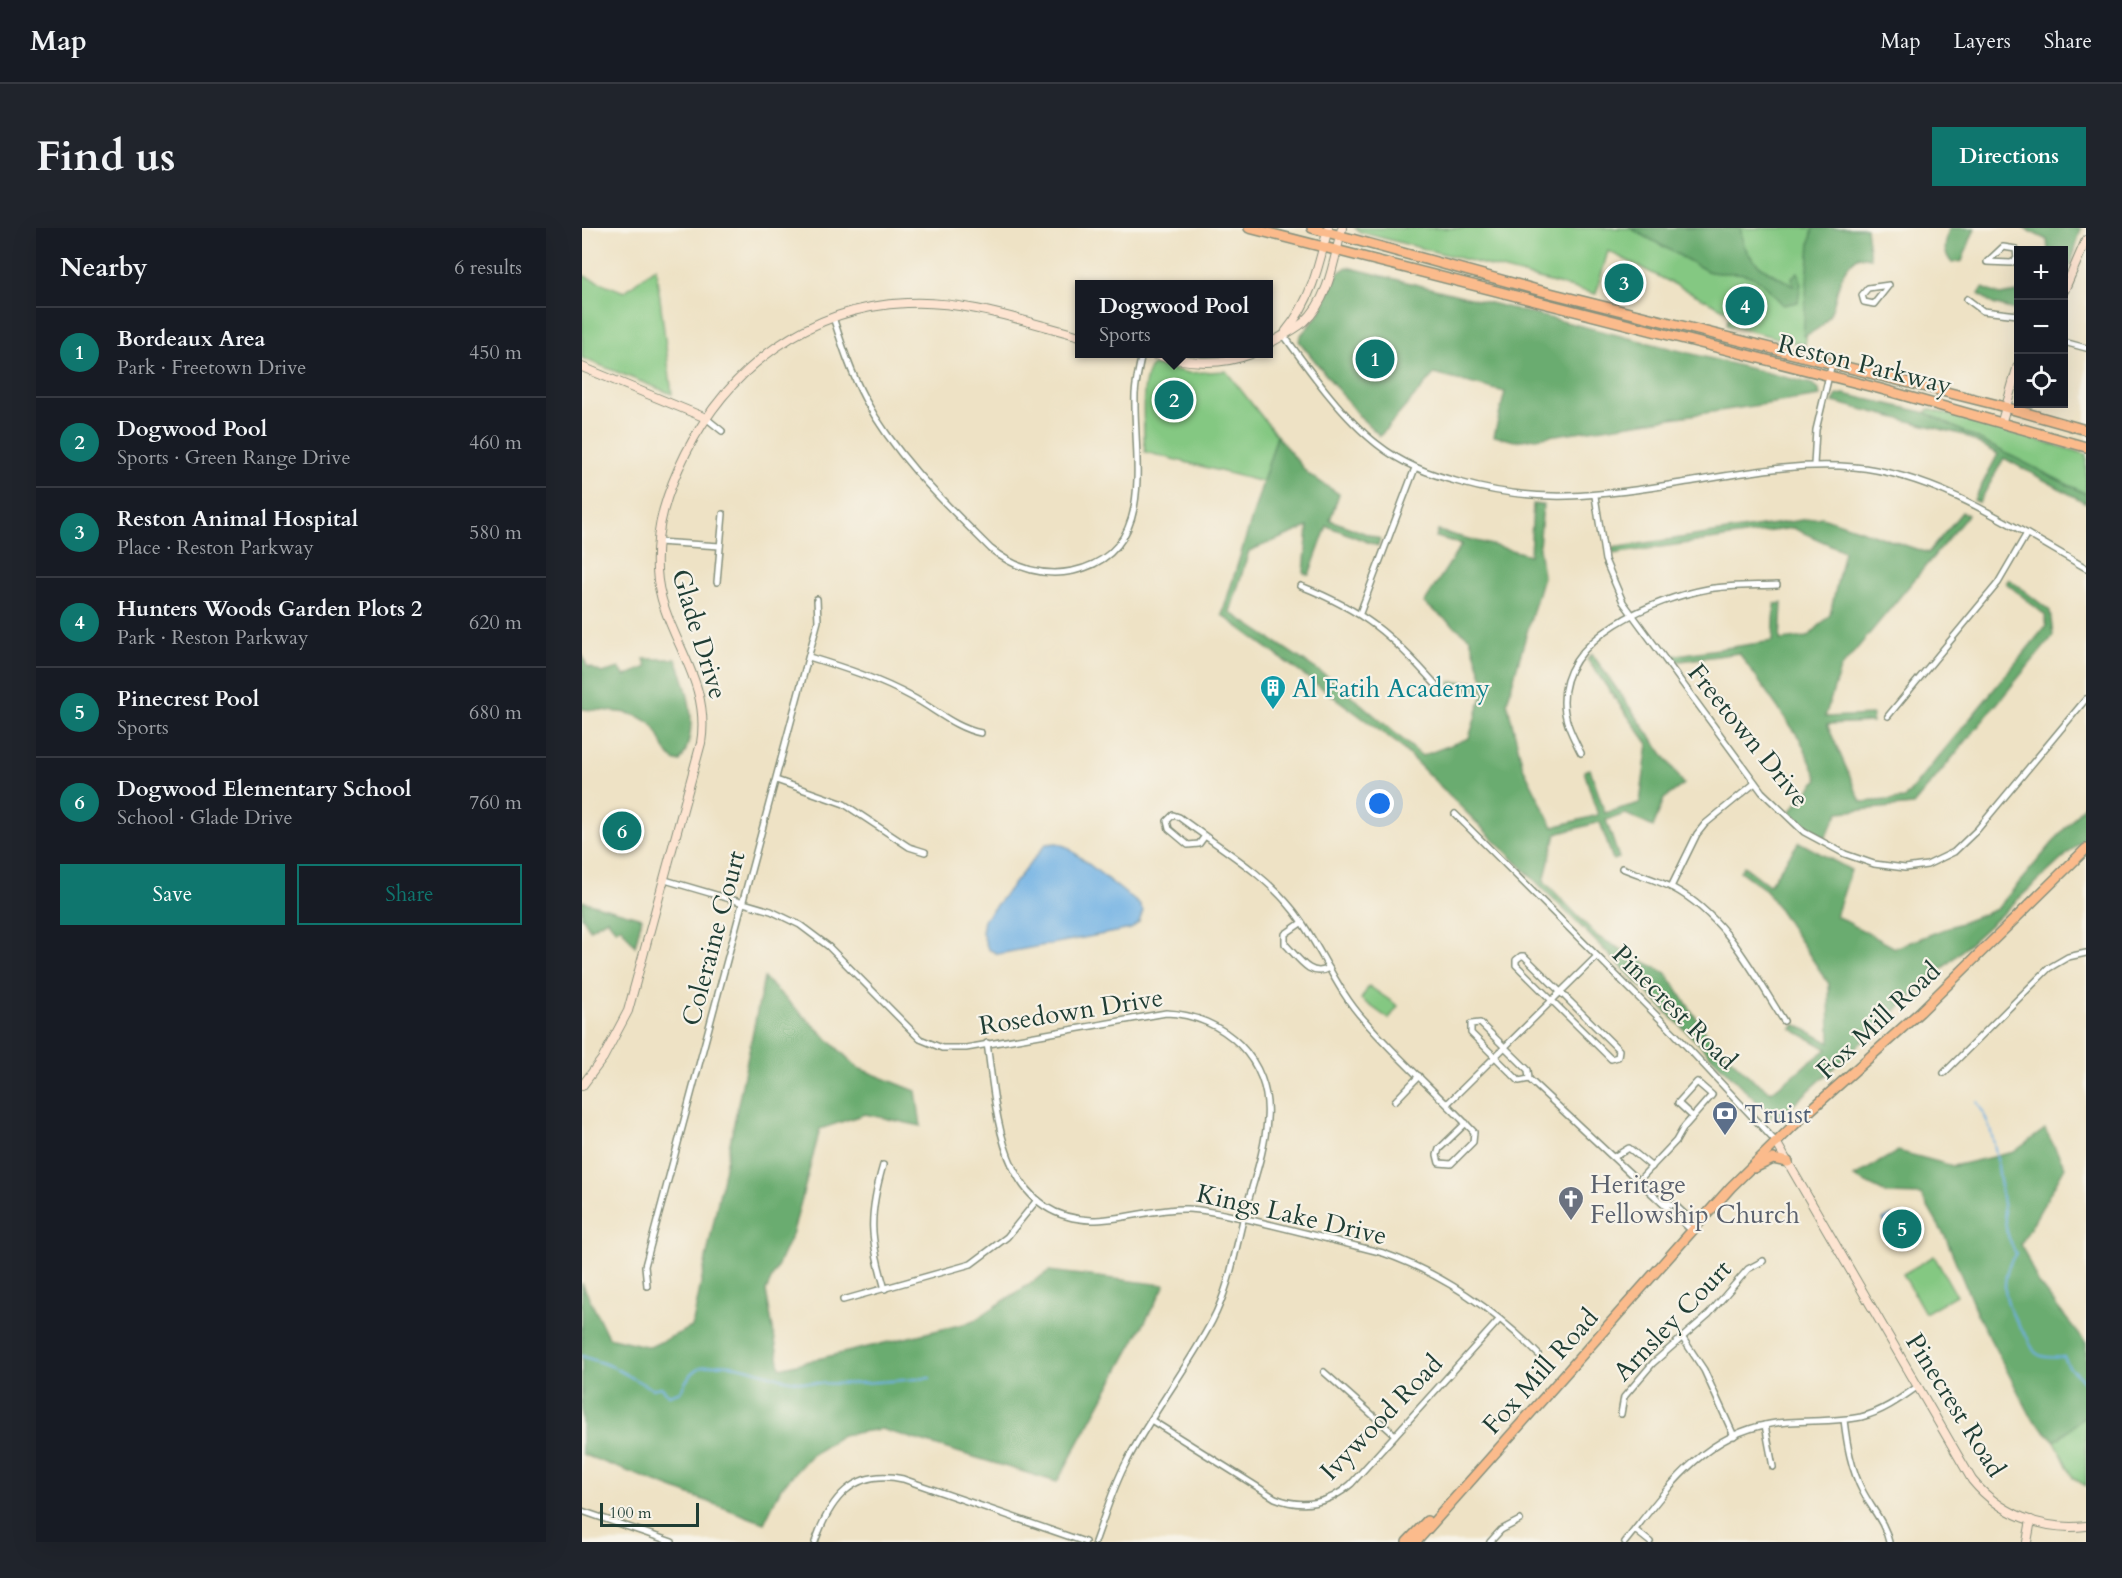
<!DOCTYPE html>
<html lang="en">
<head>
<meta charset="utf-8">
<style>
  body { margin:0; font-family:Cardo,serif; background:#20242c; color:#f1f3f6 }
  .controls { position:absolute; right:18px; top:18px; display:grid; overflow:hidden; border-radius:0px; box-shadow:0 6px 24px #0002 }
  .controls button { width:54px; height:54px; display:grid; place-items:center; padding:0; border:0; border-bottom:2px solid #363941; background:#171b24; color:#f1f3f6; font:30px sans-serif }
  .scale { position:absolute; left:18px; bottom:15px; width:99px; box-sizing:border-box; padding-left:6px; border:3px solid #1f3d34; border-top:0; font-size:16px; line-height:21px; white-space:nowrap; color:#1f3d34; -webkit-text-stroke:4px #f7f3e8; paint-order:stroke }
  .you { position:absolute; left:798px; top:576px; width:21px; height:21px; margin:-15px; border:4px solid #fff; border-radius:50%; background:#1a73e8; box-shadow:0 0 0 9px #1a73e833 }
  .badge { display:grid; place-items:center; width:39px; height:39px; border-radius:50%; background:#0f766e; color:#fff; font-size:20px; font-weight:700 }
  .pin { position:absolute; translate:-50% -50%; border:3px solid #fff; box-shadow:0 2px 6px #0006 }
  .popup { position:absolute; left:493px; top:52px; width:198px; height:78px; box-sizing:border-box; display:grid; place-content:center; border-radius:0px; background:#171b24; filter:drop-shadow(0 2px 4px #0005); font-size:20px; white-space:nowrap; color:#9ea1a6 }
  .popup b { font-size:22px; color:#f1f3f6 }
  .popup::after { content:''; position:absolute; left:50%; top:100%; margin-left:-12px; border:12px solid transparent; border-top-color:#171b24 }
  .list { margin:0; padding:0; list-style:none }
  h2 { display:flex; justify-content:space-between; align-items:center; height:78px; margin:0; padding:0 24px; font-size:26px }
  h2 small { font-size:20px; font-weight:400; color:#9ea1a6 }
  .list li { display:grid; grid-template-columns:39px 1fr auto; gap:18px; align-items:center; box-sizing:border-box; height:90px; padding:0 24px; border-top:2px solid #363941 }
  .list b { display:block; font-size:22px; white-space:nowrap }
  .list p { margin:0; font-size:20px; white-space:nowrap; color:#9ea1a6 }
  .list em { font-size:20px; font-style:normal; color:#9ea1a6 }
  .actions { display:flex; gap:12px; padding:18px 24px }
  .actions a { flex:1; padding:14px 0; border:2px solid #0f766e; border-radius:0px; text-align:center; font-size:21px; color:#0f766e }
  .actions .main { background:#0f766e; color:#fff }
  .icon { flex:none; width:33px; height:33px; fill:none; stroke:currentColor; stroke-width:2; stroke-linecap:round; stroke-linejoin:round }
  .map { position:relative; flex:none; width:1504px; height:1314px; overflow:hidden; border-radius:0px }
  header { display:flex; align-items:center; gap:36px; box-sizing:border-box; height:84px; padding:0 30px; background:#171b24; border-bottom:2px solid #363941 }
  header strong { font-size:28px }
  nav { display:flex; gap:33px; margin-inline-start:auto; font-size:21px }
  .intro { display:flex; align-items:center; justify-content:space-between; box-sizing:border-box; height:144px; padding:0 36px }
  h1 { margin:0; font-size:42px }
  .button { padding:15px 27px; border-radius:0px; background:#0f766e; color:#fff; font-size:21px; font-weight:700 }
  main { display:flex; gap:36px; padding:0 36px }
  aside { flex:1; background:#171b24; border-radius:0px; box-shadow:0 6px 24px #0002 }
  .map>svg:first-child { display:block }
  .green { fill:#84c882; stroke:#52825b; stroke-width:1.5 }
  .forest { fill:#6bac70; stroke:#457452; stroke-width:1.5 }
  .water { fill:#70b1e4; stroke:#48778c; stroke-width:1.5 }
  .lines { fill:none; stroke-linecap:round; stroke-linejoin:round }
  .stream { stroke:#70b1e4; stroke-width:2 }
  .street-casing { stroke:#86907c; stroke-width:8 }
  .secondary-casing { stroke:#86907c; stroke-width:10 }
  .primary-casing { stroke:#86907c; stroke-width:12 }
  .street { stroke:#fff; stroke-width:5 }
  .secondary { stroke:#fde4d1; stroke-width:8 }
  .primary { stroke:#fbbb8c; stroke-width:9 }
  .labels { text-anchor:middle; stroke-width:4.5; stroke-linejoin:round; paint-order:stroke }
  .street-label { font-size:26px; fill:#1f3d34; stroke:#f7f3e8 }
  .culture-label { font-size:26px; fill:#0d838f; stroke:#f7f3e8; text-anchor:start }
  .service-label { font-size:26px; fill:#4e5e75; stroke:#f7f3e8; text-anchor:start }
  .worship-label { font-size:26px; fill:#5b616d; stroke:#f7f3e8; text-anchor:start }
</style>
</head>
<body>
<header>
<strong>Map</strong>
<nav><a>Map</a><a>Layers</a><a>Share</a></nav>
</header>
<div class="intro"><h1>Find us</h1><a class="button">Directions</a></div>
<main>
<aside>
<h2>Nearby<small>6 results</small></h2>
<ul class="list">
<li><span class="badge">1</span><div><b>Bordeaux Area</b><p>Park · Freetown Drive</p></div><em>450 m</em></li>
<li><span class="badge">2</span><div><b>Dogwood Pool</b><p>Sports · Green Range Drive</p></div><em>460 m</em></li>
<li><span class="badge">3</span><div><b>Reston Animal Hospital</b><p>Place · Reston Parkway</p></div><em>580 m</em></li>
<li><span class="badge">4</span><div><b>Hunters Woods Garden Plots 2</b><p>Park · Reston Parkway</p></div><em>620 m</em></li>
<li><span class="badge">5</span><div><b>Pinecrest Pool</b><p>Sports</p></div><em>680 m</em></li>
<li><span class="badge">6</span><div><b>Dogwood Elementary School</b><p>School · Glade Drive</p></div><em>760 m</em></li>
</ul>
<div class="actions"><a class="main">Save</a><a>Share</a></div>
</aside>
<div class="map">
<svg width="1504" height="1314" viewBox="0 0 1504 1314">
  <rect width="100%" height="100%" fill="#f7f3e8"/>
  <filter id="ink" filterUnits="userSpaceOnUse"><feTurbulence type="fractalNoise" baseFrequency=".0167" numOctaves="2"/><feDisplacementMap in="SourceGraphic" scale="12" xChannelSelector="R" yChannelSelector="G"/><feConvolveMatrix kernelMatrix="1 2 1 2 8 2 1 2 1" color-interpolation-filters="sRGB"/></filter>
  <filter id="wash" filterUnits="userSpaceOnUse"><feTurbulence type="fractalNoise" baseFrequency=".008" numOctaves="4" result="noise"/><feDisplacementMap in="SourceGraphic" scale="24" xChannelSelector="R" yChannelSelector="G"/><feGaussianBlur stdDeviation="1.35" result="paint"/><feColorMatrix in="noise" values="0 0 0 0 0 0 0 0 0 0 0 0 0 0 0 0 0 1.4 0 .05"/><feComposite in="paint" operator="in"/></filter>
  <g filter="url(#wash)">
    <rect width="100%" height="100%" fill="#eee2c5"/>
    <g class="green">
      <path d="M773,0H1240L1223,117L1145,97L1147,87L1144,82L1026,23L1014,66L778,4Z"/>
      <path d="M74,39L90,166L0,130V47L42,64Z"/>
      <path d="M571,137L607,145L644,143L695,208L681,254L563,224C562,205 557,148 571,137Z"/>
      <path d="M1346,181L1504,226V266L1381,204L1343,190Z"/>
      <path d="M787,758L816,778L807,791L779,771Z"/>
      <path d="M1352,1028L1374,1067L1343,1085L1321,1046Z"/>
      <path d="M1504,1187V1258L1491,1250L1473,1213Z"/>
    </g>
    <g class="forest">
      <path d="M1048,0H1159C1159,32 1186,44 1211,57L1210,49L1216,44L1219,55L1216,74L1201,77C1185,59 1175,44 1149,45C1140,45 1134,46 1125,43Z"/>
      <path d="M1231,0H1284L1288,30L1277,28C1242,51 1267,93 1221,108L1228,15Z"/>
      <path d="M1367,0H1393L1380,33L1370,35C1359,22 1364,16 1367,0Z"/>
      <path d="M1441,0H1499L1489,36L1482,48V22H1466L1465,12Z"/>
      <path d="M765,39L1230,156L1237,162L1238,168L933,213L912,208L923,164L852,146L798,208L777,188L717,113L719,107L737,86L756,45Z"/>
      <path d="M1401,60L1418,67L1436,64V83L1411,76L1397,66Z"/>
      <path d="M1262,166L1345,185L1504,266V275L1422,230L1397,275L1392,272L1416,226L1382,207L1251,174L1255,167Z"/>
      <path d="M695,208L726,246L757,266L748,292L798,311L796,318L745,298L727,347L722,345L726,299L667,323L648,384L752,453L840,528L887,510L902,462L868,460V454H902L888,410L842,375L880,316L854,309L856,303L948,327L951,276L961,277L957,319L961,348L925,474L941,539L971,599L1016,587L1002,543L1008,541L1023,585L1058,575L1066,516L1005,431L1010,426L1102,556L1082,571L1071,599L1044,586L1024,592L1037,630L1031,632L1018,594L974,606L962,653L1016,709L1084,745L1127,809L1170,851L1189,864L1245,821L1210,801L1213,796L1248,815L1247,756L1184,662L1158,643L1162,638L1187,657L1217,614L1269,642L1254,688L1313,720L1415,681L1504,575V609L1199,888L1191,890L816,516L640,387Z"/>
      <path d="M1380,284L1386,287L1258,441L1243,489L1291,487L1290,494L1245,496L1279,574L1322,571L1464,398L1463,387L1424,355L1427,351L1468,383L1471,408L1331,577L1257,584L1242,611L1207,585L1236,551L1218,511L1157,425L1092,434L1088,428L1191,413L1193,376L1200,375L1198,412L1226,409L1248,387L1262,323L1211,300L1031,326L1029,320L1240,289L1346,325Z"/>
      <path d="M0,426L5,438L20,445L37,440L43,448L65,439L62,431H94C107,464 118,501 98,534C78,530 82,506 68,495C48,481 23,483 0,481Z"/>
      <path d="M0,673L60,690L53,718L39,699L34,702L25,691L8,701L0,688Z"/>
      <path d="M182,750L276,840L334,863L339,898L283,886L238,901L211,1004L184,1063L198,1140L390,1094L467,1043L583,1057L475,1254L299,1201L260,1207L228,1228L199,1260L182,1295L0,1226V1055L26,1109L68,1119L110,1099Z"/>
      <path d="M1463,901L1483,939L1439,1016L1456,1055L1504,1115V1187L1473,1213L1450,1190L1395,1086L1364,1010L1339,967L1306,966L1272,949L1316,923L1371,938L1432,924Z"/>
    </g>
    <g class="water">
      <path d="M475,615L485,619L558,677L561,683L557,694L549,701L416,726L406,721L400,705L402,692L464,616Z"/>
      <path d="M1310,987L1315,996L1327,989L1339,1009L1330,1015L1324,1006L1312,1012L1301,992Z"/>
    </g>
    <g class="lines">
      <g class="stream">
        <path d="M1395,874C1415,904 1416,941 1421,976C1423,994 1424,1009 1434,1025C1413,1055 1425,1083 1445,1109C1448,1114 1450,1122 1454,1125C1461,1131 1473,1130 1482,1129L1487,1139L1504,1155"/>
        <path d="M0,1128L29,1138L70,1161L79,1159L87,1167L99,1163C104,1152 111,1140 124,1138C156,1131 183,1149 214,1153C258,1159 304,1153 348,1150"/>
      </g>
    </g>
  </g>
  <g filter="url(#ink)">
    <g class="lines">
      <defs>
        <g id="street">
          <path d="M1421,19L1434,21L1435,31L1429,35L1405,34Z"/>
          <path d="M1307,57L1292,76L1282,74L1280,67L1286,60Z"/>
          <path d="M1385,71L1401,83L1436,87"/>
          <path d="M251,89C260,117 269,145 283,171C314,229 363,275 409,321C433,340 461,349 491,343C577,324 551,229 553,166C554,152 557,139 560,126"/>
          <path d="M701,106C727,142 760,189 795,216C820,236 847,246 877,254C961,278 1021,267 1106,254C1161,245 1216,234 1272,239C1354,246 1434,300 1504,340"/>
          <path d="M1482,114L1504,120"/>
          <path d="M124,190L140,203"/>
          <path d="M1232,237L1234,202L1250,135"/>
          <path d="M1013,268L1023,332L1041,374L1180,564L1222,604L1263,626L1292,636L1323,640L1345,637L1372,624L1395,602L1504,471"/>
          <path d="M75,314L138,318"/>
          <path d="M135,354L141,286"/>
          <path d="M719,358C782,383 809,406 854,457"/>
          <path d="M778,385L833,240"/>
          <path d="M227,429C263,440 297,451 330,469C353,481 373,500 399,505"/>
          <path d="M1306,488L1416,355L1444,307"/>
          <path d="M999,525C991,509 982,493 982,474C981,408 1072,371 1126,361C1148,357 1172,358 1195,357"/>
          <path d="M194,552L262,576L327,619L343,624"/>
          <path d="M873,586L1093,806L1194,914"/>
          <path d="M623,608L617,616L606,617L587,601L585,593L591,587L597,589C635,618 681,644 711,682C738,716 753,761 783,793C817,832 857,867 892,904L891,914L869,936L857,935L855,927L857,921L884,895"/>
          <path d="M1040,640C1057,647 1075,652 1091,660C1144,688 1171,745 1202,793"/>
          <path d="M83,652L189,683L218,697L246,718L338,811L360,820H384L584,785C641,787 690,832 685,891C683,924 670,957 662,988C653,1024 647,1061 630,1093C605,1141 570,1185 545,1233C531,1259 523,1287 513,1314"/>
          <path d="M1089,659L1115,606L1123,596L1173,555"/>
          <path d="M719,695L703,706V716C716,729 728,751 747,740"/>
          <path d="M939,728H942L1037,822L1036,829L1029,831L934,737V732Z"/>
          <path d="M405,815C415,884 417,990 510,992C542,992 573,980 605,981C629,982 650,988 673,993C716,1003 758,1014 801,1025C859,1045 913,1082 956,1126"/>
          <path d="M1362,845L1467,740L1486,729L1504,725"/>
          <path d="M947,851L937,853L889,805V796L898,795L946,842L947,851L1110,1003"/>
          <path d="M813,873L837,848"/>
          <path d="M865,876L1014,729"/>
          <path d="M1032,929L1047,920L1070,939"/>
          <path d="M301,937C286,989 288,1010 303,1061"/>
          <path d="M1057,952L1094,913L1102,899L1130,867L1115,854L1096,875L1110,888"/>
          <path d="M1081,974L1093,977L1115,998"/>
          <path d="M65,1058L63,1038L236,393L235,371"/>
          <path d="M261,1072L389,1036L425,1009L455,972"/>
          <path d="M1100,1109L1122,1142L1152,1208"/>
          <path d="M742,1144L813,1207"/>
          <path d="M1039,1186L1042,1169L1071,1135L1127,1086L1166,1041L1181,1033"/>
          <path d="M569,1192L693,1270C720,1281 747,1276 769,1256L917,1092"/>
          <path d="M1262,1192C1265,1217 1269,1241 1281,1264C1290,1281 1303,1295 1307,1314"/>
          <path d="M1183,1197L1191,1239"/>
          <path d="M0,1283L90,1314"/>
          <path d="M1053,1302L1068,1314"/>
          <path d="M233,1314C248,1271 271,1240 321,1251L503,1314"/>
          <path d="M908,1314L919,1302L938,1292"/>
          <path d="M1043,1314C1083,1264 1120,1207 1188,1196C1218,1191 1249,1195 1279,1189C1300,1184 1318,1171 1335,1159"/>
        </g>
        <g id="secondary">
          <path d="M1482,63L1504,12"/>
          <path d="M704,103C729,73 737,37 746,0"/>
          <path d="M686,116C698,109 711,103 722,94C747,72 752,31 760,0"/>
          <path d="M569,126C604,134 635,139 669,126"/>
          <path d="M0,139L124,190"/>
          <path d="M1420,193L1436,137"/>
          <path d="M0,858L21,830L46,783L119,515C130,448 78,405 75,342C73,299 85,263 104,225C147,140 226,79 325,75C383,72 441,93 498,108"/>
          <path d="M1194,914L1390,1252C1418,1286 1460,1303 1504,1298"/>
          <path d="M1445,1314L1449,1292"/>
        </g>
        <g id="primary">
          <path d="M667,0L1299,161L1504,219"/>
          <path d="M730,0L952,61L1412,176L1504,202"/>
          <path d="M1172,940L1191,931L1206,934"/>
          <path d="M825,1314L845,1293"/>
          <path d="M834,1314L1149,959L1212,897L1338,784L1504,621"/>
        </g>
      </defs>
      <use href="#street" class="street-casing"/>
      <use href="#secondary" class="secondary-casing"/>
      <use href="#primary" class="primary-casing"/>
      <use href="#street" class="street"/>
      <use href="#secondary" class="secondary"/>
      <use href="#primary" class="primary"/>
    </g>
  </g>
  <defs>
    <symbol id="building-pin" viewBox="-11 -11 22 30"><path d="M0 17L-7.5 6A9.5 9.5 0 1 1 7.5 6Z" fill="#0f9aa8" stroke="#f7f3e8"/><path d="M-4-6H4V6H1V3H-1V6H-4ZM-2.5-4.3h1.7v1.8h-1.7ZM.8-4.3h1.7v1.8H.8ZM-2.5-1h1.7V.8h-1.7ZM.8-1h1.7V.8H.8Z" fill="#fff"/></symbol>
    <symbol id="bank-pin" viewBox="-11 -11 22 30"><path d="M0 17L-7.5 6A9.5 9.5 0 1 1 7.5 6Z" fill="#5c6f8a" stroke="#f7f3e8"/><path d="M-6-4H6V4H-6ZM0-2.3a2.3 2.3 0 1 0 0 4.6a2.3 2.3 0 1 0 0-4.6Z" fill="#fff"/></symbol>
    <symbol id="church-pin" viewBox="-11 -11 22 30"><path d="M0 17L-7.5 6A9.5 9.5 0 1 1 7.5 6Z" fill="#6b7280" stroke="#f7f3e8"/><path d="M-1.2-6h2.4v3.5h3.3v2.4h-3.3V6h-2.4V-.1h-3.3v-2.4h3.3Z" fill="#fff"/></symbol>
  </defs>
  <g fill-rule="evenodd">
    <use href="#building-pin" x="676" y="445" width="30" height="40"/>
    <use href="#bank-pin" x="1128" y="871" width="30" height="40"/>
    <use href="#church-pin" x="974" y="956" width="30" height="40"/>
  </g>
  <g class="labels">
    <g class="street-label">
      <text transform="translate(1283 136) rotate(14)" y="9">Reston Parkway</text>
      <text transform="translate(118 406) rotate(73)" y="9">Glade Drive</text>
      <text transform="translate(1167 507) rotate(51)" y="9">Freetown Drive</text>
      <text transform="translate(131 710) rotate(-75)" y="9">Coleraine Court</text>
      <text transform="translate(1093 779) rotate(45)" y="9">Pinecrest Road</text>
      <text transform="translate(489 783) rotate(-9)" y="9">Rosedown Drive</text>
      <text transform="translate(1296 792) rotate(-43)" y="9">Fox Mill Road</text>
      <text transform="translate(710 986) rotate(13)" y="9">Kings Lake Drive</text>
      <text transform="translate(1090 1092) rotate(-46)" y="9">Arnsley Court</text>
      <text transform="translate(958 1143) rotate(-48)" y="9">Fox Mill Road</text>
      <text transform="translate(1374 1177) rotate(58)" y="9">Pinecrest Road</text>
      <text transform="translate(799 1189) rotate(-46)" y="9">Ivywood Road</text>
    </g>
    <g class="culture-label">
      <text x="710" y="469">Al Fatih Academy</text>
    </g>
    <g class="service-label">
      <text x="1162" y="895">Truist</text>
    </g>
    <g class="worship-label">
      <text x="1008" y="965">Heritage<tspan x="1008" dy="30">Fellowship Church</tspan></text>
    </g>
  </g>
</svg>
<div class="controls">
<button>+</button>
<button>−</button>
<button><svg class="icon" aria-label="locate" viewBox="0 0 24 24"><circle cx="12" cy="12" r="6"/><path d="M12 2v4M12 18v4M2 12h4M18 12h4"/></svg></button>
</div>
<div class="scale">100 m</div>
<div class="you"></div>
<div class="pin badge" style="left:793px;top:131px">1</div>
<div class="pin badge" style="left:592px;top:172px">2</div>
<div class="popup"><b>Dogwood Pool</b>Sports</div>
<div class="pin badge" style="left:1042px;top:55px">3</div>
<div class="pin badge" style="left:1163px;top:78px">4</div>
<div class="pin badge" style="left:1320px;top:1001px">5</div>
<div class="pin badge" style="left:40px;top:603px">6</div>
</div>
</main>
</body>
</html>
